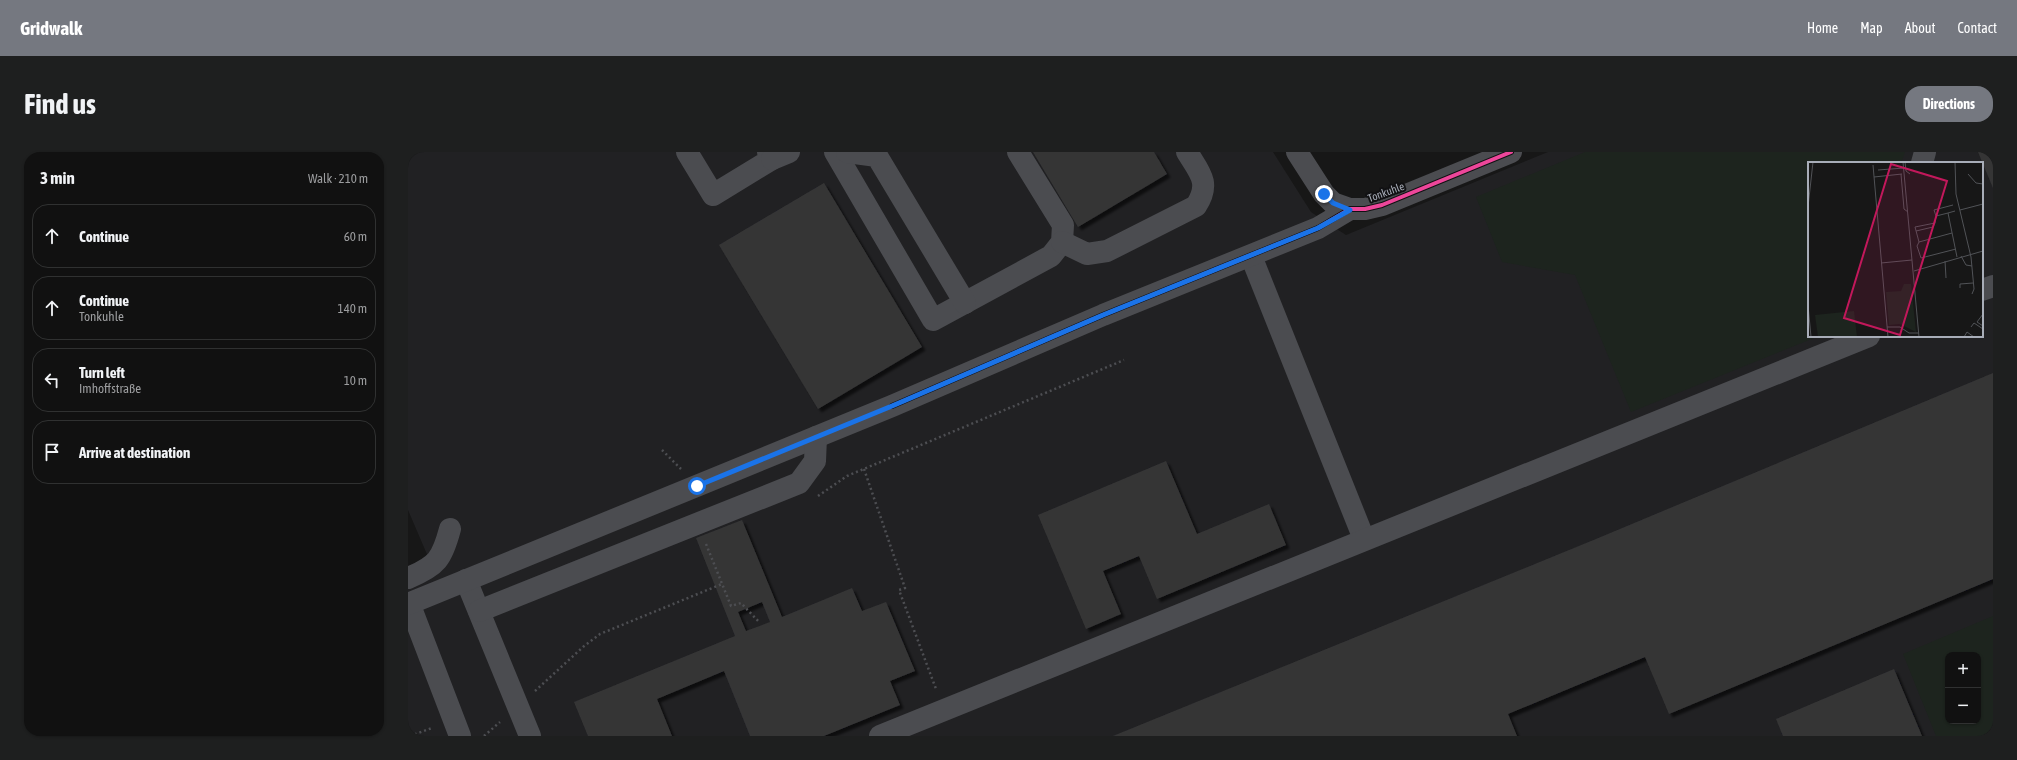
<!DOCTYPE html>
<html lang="en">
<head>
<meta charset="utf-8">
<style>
  body { margin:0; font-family:"Asap Condensed",sans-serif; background:#1e1f1f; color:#f1f3f6 }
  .controls { position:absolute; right:12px; bottom:12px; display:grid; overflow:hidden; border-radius:8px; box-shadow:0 1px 3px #0004 }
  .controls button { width:36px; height:36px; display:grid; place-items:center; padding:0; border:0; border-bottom:1px solid #303131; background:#111; color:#f1f3f6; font:20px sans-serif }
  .stop { position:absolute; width:12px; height:12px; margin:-9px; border:3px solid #1a73e8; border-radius:50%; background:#fff }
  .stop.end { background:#1a73e8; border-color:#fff; box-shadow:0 1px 4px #0008 }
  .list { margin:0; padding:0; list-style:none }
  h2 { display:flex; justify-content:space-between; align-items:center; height:52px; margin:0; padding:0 16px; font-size:17px }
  h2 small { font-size:13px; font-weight:400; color:#9c9d9f }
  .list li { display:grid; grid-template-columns:26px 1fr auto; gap:12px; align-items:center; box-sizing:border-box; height:64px; margin:0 8px 8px; padding:0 8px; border:1px solid #303131; border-radius:16px }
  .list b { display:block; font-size:15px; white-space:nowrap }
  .list p { margin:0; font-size:13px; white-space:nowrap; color:#9c9d9f }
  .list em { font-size:13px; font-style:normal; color:#9c9d9f }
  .icon { flex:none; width:22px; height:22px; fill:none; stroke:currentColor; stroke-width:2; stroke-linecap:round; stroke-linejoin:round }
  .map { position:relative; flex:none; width:1585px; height:584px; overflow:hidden; border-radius:16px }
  header { display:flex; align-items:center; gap:24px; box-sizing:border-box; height:56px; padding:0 20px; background:#757880; color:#fff }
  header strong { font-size:19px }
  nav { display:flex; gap:22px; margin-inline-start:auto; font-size:14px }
  .intro { display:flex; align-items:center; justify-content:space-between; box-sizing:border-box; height:96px; padding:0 24px }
  h1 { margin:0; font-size:28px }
  .button { padding:10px 18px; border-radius:16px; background:#757880; color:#fff; font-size:14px; font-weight:700 }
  main { display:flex; gap:24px; padding:0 24px }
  aside { flex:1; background:#111; border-radius:16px; box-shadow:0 1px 3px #0004 }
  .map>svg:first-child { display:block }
  .built { fill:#212123; fill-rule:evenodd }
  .green { fill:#1d241e; fill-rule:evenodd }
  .building { fill:#353536; fill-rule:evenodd; filter:url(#shadow) }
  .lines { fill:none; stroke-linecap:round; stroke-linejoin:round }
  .path { stroke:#4d4e52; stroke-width:2.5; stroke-dasharray:2 3; stroke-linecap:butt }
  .minor { stroke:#4b4c50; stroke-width:22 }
  .cycleway-casing { stroke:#111113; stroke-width:6 }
  .cycleway { stroke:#ed469a; stroke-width:4 }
  .route { stroke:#1a73e8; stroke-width:5 }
  .labels { text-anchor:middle; stroke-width:4; stroke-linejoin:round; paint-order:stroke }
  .street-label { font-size:11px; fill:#a8adb8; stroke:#111113 }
  .inset-road { fill:none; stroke:#515357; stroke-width:1 }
  .view { fill:#c2185b; fill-opacity:0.15; stroke:#c2185b; stroke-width:2 }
  .inset-edge { fill:none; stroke:#a8adb8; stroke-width:2 }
</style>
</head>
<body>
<header>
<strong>Gridwalk</strong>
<nav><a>Home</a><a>Map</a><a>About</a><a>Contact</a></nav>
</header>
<div class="intro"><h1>Find us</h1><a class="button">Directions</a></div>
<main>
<aside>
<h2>3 min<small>Walk · 210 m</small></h2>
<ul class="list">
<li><svg class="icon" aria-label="ahead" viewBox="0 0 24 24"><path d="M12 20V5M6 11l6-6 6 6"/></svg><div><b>Continue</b></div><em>60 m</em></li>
<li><svg class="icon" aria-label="ahead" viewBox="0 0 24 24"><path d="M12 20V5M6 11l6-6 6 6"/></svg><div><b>Continue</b><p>Tonkuhle</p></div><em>140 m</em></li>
<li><svg class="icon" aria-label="left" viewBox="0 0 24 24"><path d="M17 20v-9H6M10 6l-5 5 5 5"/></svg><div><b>Turn left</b><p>Imhoffstraße</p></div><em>10 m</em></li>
<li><svg class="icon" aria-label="arrive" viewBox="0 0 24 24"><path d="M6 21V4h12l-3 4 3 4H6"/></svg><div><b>Arrive at destination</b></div></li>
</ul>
</aside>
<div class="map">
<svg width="1585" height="584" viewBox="0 0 1585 584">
  <defs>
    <filter id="shadow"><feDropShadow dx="3.5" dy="3.5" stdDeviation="1" flood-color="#0009"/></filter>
  </defs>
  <rect width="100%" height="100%" fill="#171717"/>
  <path class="built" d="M0,0H865L903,60L938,83L1140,0H1585V584H0V432L27,421L0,358ZM1401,11H1574V184H1401ZM1540,503H1570V569H1540Z"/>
  <g class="green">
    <path d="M1177,0H1497L1493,11H1401V184H1411L1223,260L1167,123L1094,110L1068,45Z"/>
    <path d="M1585,464V584H1528L1495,502ZM1540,503H1570V569H1540Z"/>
  </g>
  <g class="building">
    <path d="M625,0H746L759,22L670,75Z"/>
    <path d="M1570,0H1585V36Z"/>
    <path d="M416,31L514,195L410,257L311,93Z"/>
    <path d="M1585,221V427L1261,562L1237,505L1100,562L1109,584H705L1188,387Z"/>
    <path d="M758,309L789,382L861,352L878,393L749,447L731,404L695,419L713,462L678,477L630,363Z"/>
    <path d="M334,368L374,465L444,436L454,459L478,450L507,519L482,529L492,553L416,584H342L316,519L249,547L264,584H180L166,550L327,484L288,386ZM354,450L362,470L338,479L330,460Z"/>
    <path d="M1486,517L1514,584H1375L1368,567Z"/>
  </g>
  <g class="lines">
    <g class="path">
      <path d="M254,298L273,317"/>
      <path d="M456,317L497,436L491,438L528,537"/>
      <path d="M410,344L439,324L716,208"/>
      <path d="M298,392L323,454L333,451L352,471"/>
      <path d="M127,539L175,495L192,482L314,432"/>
      <path d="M2,584L24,576"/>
      <path d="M76,584L92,570"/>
    </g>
    <g class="minor">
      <path d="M279,0L305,43L364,7L360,0"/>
      <path d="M427,0L525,168L643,104L654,90L655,73L610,0"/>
      <path d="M439,0L469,4L557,151"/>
      <path d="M889,0L916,42L925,51L942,57"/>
      <path d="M364,7L381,0"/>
      <path d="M1514,11L1517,0"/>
      <path d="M654,90L679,102L699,99L788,54C803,31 792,21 779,0"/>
      <path d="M843,104L956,387"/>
      <path d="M1574,138L1585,134"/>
      <path d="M0,426C29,414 34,407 42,377"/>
      <path d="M58,428L122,584"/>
      <path d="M1,451L52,584"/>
      <path d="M0,452L484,254L695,163L910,76L942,57H957L974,53L1103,0"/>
      <path d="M71,459L391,331L407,309L408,285"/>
      <path d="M472,584L1461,184"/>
    </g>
    <defs>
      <path id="cycleway" d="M484,254L695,163L910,76L942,57H957L974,53L1103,0"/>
    </defs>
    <use href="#cycleway" class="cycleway-casing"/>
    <use href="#cycleway" class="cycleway"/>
  </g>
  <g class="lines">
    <path class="route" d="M289,334L484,254L695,163L910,76L942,58L925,51L916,42"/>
  </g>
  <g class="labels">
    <g class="street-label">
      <text transform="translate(978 40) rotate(-20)" y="4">Tonkuhle</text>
    </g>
  </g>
  <g transform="translate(1400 10)">
    <rect width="175" height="175" fill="#171717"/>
    <path d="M96,122H103L108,170L92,162L81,163L78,130L93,129ZM46,149L49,175H10L7,153Z" fill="#1d241e"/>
    <path class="inset-road" d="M95,0L111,175M97,0L98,9L102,12M147,0L148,32L163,95L166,127L164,132M65,3L80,175M70,8L96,6M93,12L96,47L100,50M160,12L168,21L175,22M66,15L94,12M0,45L5,0M152,48L175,42M147,49L140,51L149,95M140,51L128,54L126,48L145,43M128,54L127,61L107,65L111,80L144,71M108,69L125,65L127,61M111,80L109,84L113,96L148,87M153,94L158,103L164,104M137,99L138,116M73,101L104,98M106,109L175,89M152,126V122L165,121M0,143L3,175M175,152L169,160L175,164M79,165H92L101,171H111M163,165L166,161L175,167M156,175L159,170L166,175"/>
    <path class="view" d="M83,2L139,19L92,173L36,156Z"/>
    <rect width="175" height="175" class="inset-edge"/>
  </g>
</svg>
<div class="controls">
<button>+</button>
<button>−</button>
</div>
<div class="stop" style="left:289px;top:334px"></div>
<div class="stop end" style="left:916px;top:42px"></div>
</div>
</main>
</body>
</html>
